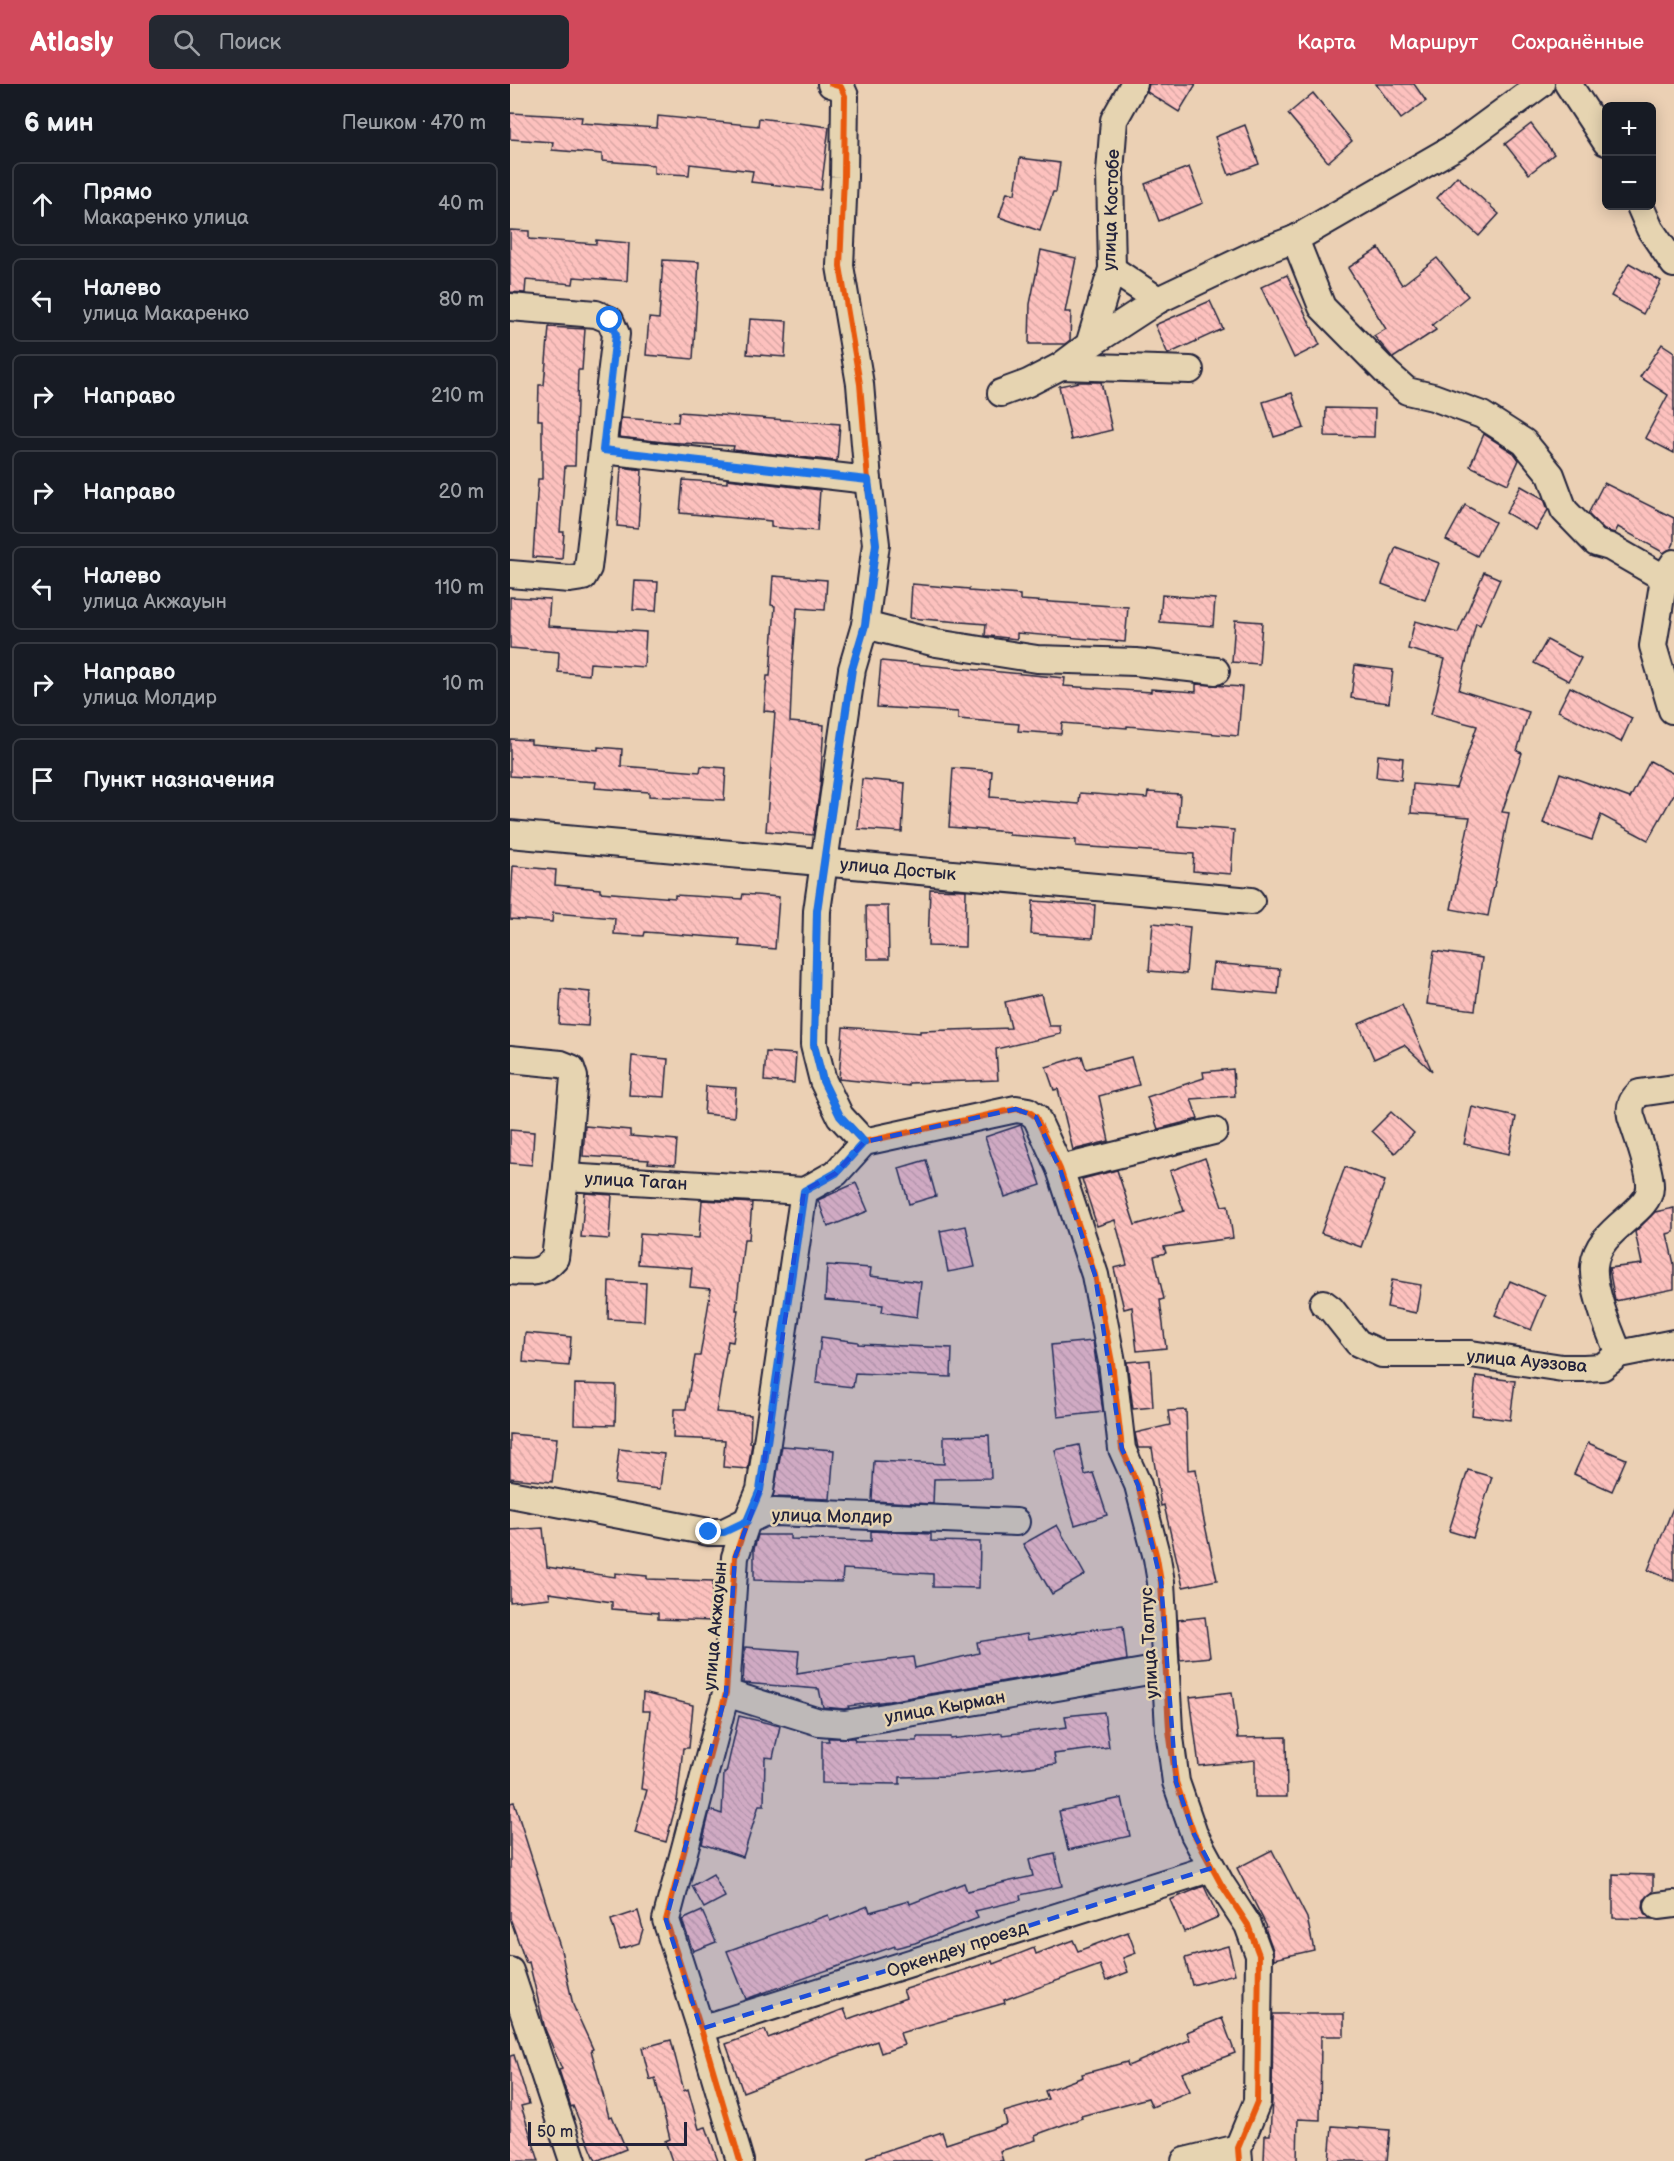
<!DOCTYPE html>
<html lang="ru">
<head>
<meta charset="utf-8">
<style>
  body { margin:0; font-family:"Balsamiq Sans",sans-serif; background:#242831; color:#f1f3f6 }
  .controls { position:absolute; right:18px; top:18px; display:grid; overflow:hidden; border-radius:9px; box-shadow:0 3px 15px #0003 }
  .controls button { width:54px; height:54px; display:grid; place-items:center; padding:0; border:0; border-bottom:2px solid #363941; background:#171b24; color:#f1f3f6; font:30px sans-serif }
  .scale { position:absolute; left:18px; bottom:15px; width:159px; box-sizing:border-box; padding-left:6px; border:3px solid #22223b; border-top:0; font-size:16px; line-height:21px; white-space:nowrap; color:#22223b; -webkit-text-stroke:4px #e6d4b1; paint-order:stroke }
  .stop { position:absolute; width:18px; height:18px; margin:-14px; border:4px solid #1a73e8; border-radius:50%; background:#fff }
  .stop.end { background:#1a73e8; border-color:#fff; box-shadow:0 2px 6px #0008 }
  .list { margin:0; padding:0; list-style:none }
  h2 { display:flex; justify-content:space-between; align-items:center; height:78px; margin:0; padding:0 24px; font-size:26px }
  h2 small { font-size:20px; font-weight:400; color:#9ea1a6 }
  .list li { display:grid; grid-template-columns:39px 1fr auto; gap:18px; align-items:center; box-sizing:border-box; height:84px; margin:0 12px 12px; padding:0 12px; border:2px solid #363941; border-radius:9px }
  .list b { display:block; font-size:22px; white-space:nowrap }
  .list p { margin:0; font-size:20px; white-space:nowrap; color:#9ea1a6 }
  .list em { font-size:20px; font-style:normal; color:#9ea1a6 }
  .icon { flex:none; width:33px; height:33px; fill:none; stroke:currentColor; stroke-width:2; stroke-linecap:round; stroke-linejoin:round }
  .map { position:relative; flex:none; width:1164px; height:2077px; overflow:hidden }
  header { display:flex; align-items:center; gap:36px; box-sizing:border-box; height:84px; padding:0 30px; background:#d1495b; color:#fff }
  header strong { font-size:28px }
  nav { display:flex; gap:33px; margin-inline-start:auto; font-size:21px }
  .search { width:420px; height:54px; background:#242831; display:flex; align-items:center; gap:15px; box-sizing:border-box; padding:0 21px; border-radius:9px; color:#9ea1a6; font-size:22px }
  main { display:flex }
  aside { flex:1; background:#171b24 }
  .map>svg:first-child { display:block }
  .building { fill:url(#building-back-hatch); stroke:#22223b; stroke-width:1.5 }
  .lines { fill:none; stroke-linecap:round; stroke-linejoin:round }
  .minor-casing { stroke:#22223b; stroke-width:30 }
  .minor { stroke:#e6d4b1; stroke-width:26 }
  .cycleway-casing { stroke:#e6d4b1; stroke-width:10 }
  .cycleway { stroke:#e8590c; stroke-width:6 }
  .route { stroke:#1a73e8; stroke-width:8 }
  .marked { fill:#1d4ed8; fill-opacity:0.2; stroke:#1d4ed8; stroke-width:4.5; stroke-dasharray:12 8; stroke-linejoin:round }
  .labels { text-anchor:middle; stroke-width:5; stroke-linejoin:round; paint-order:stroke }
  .street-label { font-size:18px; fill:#22223b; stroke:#e6d4b1 }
</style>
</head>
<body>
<header>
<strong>Atlasly</strong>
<div class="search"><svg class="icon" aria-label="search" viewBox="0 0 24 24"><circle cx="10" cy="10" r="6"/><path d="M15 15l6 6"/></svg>Поиск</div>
<nav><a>Карта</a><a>Маршрут</a><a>Сохранённые</a></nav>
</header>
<main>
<aside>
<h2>6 мин<small>Пешком · 470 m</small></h2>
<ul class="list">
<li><svg class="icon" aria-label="ahead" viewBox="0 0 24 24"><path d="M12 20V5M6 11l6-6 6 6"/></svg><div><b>Прямо</b><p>Макаренко улица</p></div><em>40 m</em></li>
<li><svg class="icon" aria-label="left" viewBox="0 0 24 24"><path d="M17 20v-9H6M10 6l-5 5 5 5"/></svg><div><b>Налево</b><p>улица Макаренко</p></div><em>80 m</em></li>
<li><svg class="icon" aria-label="right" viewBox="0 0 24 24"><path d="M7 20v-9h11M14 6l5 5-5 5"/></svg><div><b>Направо</b></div><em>210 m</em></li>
<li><svg class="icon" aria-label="right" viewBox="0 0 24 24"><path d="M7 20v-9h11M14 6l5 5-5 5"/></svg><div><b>Направо</b></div><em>20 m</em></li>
<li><svg class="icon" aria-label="left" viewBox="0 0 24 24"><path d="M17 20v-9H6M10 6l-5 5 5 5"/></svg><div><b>Налево</b><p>улица Акжауын</p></div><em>110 m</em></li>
<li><svg class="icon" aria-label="right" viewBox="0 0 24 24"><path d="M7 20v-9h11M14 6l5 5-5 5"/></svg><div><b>Направо</b><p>улица Молдир</p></div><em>10 m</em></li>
<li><svg class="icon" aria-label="arrive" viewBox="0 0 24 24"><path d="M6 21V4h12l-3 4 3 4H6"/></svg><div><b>Пункт назначения</b></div></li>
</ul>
</aside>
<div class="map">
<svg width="1164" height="2077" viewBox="0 0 1164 2077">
  <defs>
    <pattern id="building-back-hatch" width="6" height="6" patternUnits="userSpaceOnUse" patternTransform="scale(1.5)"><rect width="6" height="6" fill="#fdc1be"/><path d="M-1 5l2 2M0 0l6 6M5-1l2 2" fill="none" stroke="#d9a6a4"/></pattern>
  </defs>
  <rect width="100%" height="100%" fill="#ebd0b4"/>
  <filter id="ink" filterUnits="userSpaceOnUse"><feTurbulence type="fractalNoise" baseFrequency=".0167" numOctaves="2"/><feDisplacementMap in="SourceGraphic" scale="12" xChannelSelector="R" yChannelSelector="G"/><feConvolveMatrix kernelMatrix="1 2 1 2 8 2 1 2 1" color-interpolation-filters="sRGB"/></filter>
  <g filter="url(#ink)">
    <g class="building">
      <path d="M639,0H686L669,28L637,8Z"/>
      <path d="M866,0H904L916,17L891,35Z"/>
      <path d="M803,9L842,57L818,78L778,30Z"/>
      <path d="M0,29L72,33L71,39L147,44L148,32L248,42L249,34L319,43L311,106L241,98L243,87L180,80L179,91L144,89V81L92,77V70L42,66L43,58L0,55Z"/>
      <path d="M1021,40L1044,70L1019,90L995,60Z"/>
      <path d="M735,41L749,80L719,91L705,53Z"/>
      <path d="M510,74L550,79L546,108H543L530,147L489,133L497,108L505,110Z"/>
      <path d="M679,83L693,119L649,137L635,100Z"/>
      <path d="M947,92L989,130L969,152L927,114Z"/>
      <path d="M0,146L19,147V155L86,160V156L119,159L117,197L64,193L63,200L16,196L15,209L0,208Z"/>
      <path d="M869,164L892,201L927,174L958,212L922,241L926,246L883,274L864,252L876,245L838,184Z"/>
      <path d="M531,166L566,174L555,228H561L560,256L555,260H519L520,220Z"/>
      <path d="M153,176L189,178L183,275L136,271L139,234L149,235Z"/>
      <path d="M1119,179L1151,197L1133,230L1101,212Z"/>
      <path d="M777,191L810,261L784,274L751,203Z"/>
      <path d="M700,217L713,245L658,270L645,241Z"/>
      <path d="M240,235L277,237L275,273L237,270Z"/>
      <path d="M39,243L75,245L72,286H68L65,382H55L50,448H54L52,475L23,473L28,395H32V336H28L29,301H34Z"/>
      <path d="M1152,260L1164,268V369L1135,354L1158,311L1130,293Z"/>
      <path d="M569,298H591L602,346L561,356L549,302Z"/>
      <path d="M782,309L794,344L764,353L753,318Z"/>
      <path d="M816,324L865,325L864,353L815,352Z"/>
      <path d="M169,328L330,340L327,377L223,366L224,362L153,358L109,353L111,334L168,338Z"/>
      <path d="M974,350L1004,369L1009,376L998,400L960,382Z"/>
      <path d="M111,383L132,386L128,444L107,442Z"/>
      <path d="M217,395L310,406L307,447L261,443V437L170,429L173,396L217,399Z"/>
      <path d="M1094,399L1164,434V459L1161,465L1154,469L1108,443L1105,449L1094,446L1078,430Z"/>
      <path d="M1011,402L1034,415L1038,426L1026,446L996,429Z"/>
      <path d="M955,421L985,438L967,472L936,456Z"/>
      <path d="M886,463L929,479L915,516L872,500Z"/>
      <path d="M974,488L990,495L970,541L966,539L949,606L1019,628L1007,667L1012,669L992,728L999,729L978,832L941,825L960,733L901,729L903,700L946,704L967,642L921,630L935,575L898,565L905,537L948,549Z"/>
      <path d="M263,492L317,496L315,526L287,524L282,589L280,638L314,641L310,703L303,751L256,747L265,628L254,627L257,592H260L265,522L261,521Z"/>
      <path d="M125,497L148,498L146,527L123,526Z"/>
      <path d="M402,500L459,505V507L510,511V516L618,523L615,558L507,549V555L480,552H475L476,540L400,534Z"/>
      <path d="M652,511L705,515L703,542L650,538Z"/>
      <path d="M0,513L40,515L38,542L136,548L134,583L80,579L79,591L48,588L49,568L0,564Z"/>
      <path d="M725,536L752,538L749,580L722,578Z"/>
      <path d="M1037,556L1071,574L1059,597L1024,579Z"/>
      <path d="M371,577L555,594L554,602L641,608V605L686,608V600L732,603L728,652L617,642V644L552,639L551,650L508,647L509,640L448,635V628L367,623Z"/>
      <path d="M845,581L883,586L879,619L841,614Z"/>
      <path d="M1060,603L1122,634L1111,658L1048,627Z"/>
      <path d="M0,655L21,656V660L88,666V663L112,665L111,682L190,688L191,682L216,684L214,716L139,712V708L85,704L86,698L0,692Z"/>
      <path d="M868,671L893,674L891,696L866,693Z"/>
      <path d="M1140,677L1164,690V710L1138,756L1091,731L1082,756L1033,739L1050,689L1120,714Z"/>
      <path d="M443,684L482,687L480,713L569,720L570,709L637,714L638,708L670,710L668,742L724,746L721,790L683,787L684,770L566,762V756L499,751V748L439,743Z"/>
      <path d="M352,695L395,699L392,748L348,745Z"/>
      <path d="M3,782L46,786L45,801L90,805V808L165,814V811L232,815L233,810L269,813L265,865L229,862L230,855L135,848L134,852L104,850L105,834L43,829L42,838L0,835Z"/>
      <path d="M420,805L456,806L455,863L418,862Z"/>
      <path d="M523,817L585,821L583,854L521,850Z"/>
      <path d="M356,822H378L379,875H357Z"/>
      <path d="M643,839L680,843L676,890L639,887Z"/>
      <path d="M924,867L972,874L965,926L917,920Z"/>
      <path d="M703,879L770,885L768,910L700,904Z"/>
      <path d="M51,905L80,908L78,942L49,940Z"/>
      <path d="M531,910L539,942H550L551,950L486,965L488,996L399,999V1002L329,995L333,943L410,949V947L501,944L495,918Z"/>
      <path d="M892,921L922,987L894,961L864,975L849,940Z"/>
      <path d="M256,968L286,970L284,999L254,997Z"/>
      <path d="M122,972L158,975L155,1013L119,1011Z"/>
      <path d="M572,972L576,985L621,973L629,1001L589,1012L599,1057L563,1066L548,1005L544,1006L536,983Z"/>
      <path d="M723,985L725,1012L681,1015L688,1035L648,1045L637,1013L694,994L693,988Z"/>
      <path d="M196,1002L226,1004L224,1033L194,1030Z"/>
      <path d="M962,1023L1006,1033L999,1070L954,1060Z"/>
      <path d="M881,1028L904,1049L885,1069L862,1047Z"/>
      <path d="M511,1041L531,1101L495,1113L475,1053Z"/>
      <path d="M75,1042L120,1046V1052L167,1056L165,1081L138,1079L139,1076L73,1072Z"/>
      <path d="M0,1046L24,1048L22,1081L0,1079Z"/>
      <path d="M695,1074L712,1122L718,1121L723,1154L654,1163L656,1169L644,1172L654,1215L650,1216L656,1264L627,1267L622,1223L614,1225L604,1184L617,1181L605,1136L587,1142L572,1095L607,1086L625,1141L674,1127L660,1087Z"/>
      <path d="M416,1076L426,1112L399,1120L389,1084Z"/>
      <path d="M835,1083L875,1097L851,1163L811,1149Z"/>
      <path d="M346,1099L358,1127L318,1143L308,1116Z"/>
      <path d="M75,1109L102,1111L99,1155L71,1153Z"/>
      <path d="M192,1116L242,1119L239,1155H234L226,1226H228L223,1258L218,1257L206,1328L241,1331L240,1359H242L238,1385L213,1383L215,1356L163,1354L164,1325H176L185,1272H190L201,1205L180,1203L182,1184L128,1180L130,1150L189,1154Z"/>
      <path d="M1164,1124V1148L1157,1150L1164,1180V1205L1105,1217L1099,1184L1132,1180L1125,1148L1145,1128Z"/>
      <path d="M456,1142L465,1183L438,1188L430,1147Z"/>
      <path d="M317,1181L361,1184L360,1192L411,1198L407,1233L372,1228L373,1221L315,1216Z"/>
      <path d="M882,1196L911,1201L906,1229L877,1223Z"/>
      <path d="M99,1197L136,1199L134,1237L98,1235Z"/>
      <path d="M1000,1197L1035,1212L1021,1246L985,1231Z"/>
      <path d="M15,1249L61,1253L59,1282L13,1278Z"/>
      <path d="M311,1253L348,1258V1260L442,1264L441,1293L345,1289L343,1303L306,1299Z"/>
      <path d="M583,1257L593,1328L548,1333L541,1261Z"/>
      <path d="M640,1276L643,1323L623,1325L617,1278Z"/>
      <path d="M966,1292L1005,1297L1000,1336L962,1331Z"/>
      <path d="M65,1300L106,1301L105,1341L64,1340Z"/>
      <path d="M676,1326L678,1386L686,1385L693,1432L707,1496L673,1503L654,1421L651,1422L642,1364H628L625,1349L660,1341L658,1327Z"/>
      <path d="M0,1350L47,1354L42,1398L0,1394Z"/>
      <path d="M479,1351L481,1394L424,1395L423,1420L362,1417L364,1377L434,1380V1352Z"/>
      <path d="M1078,1359L1116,1375L1102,1407L1064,1390Z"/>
      <path d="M569,1361L575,1391L583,1389L597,1431L565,1441L553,1402L545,1366Z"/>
      <path d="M272,1362L324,1366L320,1415L263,1413Z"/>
      <path d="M109,1365L154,1370L150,1405L105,1400Z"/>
      <path d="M958,1386L982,1393L963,1454L939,1447Z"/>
      <path d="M1163,1424H1164V1497L1138,1486Z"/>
      <path d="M547,1441L575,1491L542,1510L513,1460Z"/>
      <path d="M33,1444L37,1483L105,1493V1489L137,1492V1495L203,1497L202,1537L148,1535V1529L102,1525V1518L39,1509L40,1514L0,1518V1446Z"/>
      <path d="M361,1447L421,1450V1457L470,1458L469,1504L423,1503V1490L333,1485L332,1498L244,1496V1465L248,1451H280V1455L361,1457Z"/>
      <path d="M695,1533L700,1573L670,1576L668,1536Z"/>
      <path d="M613,1542L617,1576L379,1617L338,1622L339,1624L334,1625L313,1623L309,1605L233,1599L235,1563L289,1567L287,1589L331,1582L403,1573L405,1584L469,1569L467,1558L517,1550L518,1556L567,1548V1547Z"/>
      <path d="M722,1608L728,1654L776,1653L777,1713H745V1676L689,1682L680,1613Z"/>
      <path d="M133,1609L183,1621L179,1664H173L167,1717L156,1758L125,1749L137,1706L131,1705L140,1627H132Z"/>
      <path d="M594,1628L599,1663L544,1670L546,1680L441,1692L390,1693V1700L312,1699V1657H319L318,1654H344L345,1657H407V1653H441V1655L492,1649V1651L557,1643L555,1632Z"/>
      <path d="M229,1632L270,1642L263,1674L255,1673L254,1721H249L233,1773L192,1760L200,1726L212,1730L214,1689H216Z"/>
      <path d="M612,1714L620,1752L558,1766L549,1727Z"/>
      <path d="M4,1718L51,1866L63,1921L83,1965L81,1966L99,2033L102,2032L116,2065L86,2077L63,2022L61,2023L49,1986L52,1985L35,1945L19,1878L16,1879L0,1834V1719Z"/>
      <path d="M762,1766L797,1834L804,1866L764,1875L763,1866L755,1844L757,1843L727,1784Z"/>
      <path d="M545,1770L552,1802L510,1811L511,1816L465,1827L468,1834L405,1859L385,1864V1862L236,1915L217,1867L318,1831L320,1837L358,1822L360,1828L399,1817L400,1820L454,1799L457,1807L523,1792L519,1776Z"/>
      <path d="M203,1790L215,1813L194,1824L182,1802Z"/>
      <path d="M1103,1790L1143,1791V1808L1134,1816L1133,1823L1136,1831L1141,1835L1103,1834Z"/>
      <path d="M694,1802L708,1833L674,1848L660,1816Z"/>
      <path d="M128,1827L133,1845L129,1859L110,1865L101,1836Z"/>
      <path d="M192,1827L206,1858L183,1867L172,1836Z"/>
      <path d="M618,1848L626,1869L613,1874L618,1888L596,1897L590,1881L494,1916L495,1919L390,1949L394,1961L371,1969L367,1957L233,2008L216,1960L255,1946L258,1954L334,1925L338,1935L396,1914L393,1906L482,1877L483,1880L524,1864L526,1870L563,1856L568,1867Z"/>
      <path d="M718,1862L725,1890L682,1901L675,1874Z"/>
      <path d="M763,1930H834V1952H811L810,2036L788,2035L787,2077H754L755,2051H760L762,2016Z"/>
      <path d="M712,1934L725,1969L672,1989L680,2007L642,2023L638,2014L571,2032L572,2034L525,2051L526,2056L490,2067L493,2077H357V2073L432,2048L436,2060L497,2040L494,2028L538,2015L535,2007L573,1993L572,1990L617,1978L618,1982L680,1956L677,1948Z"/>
      <path d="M161,1956L174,2007L178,2005L189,2045L196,2043L208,2077H162L155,2057L160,2055L145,1994L140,1996L132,1964Z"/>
      <path d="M4,1971L19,2020L11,2022L29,2077H0V1972Z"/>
      <path d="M822,2042L880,2046L877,2077H819Z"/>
    </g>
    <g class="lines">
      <defs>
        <g id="minor">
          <path d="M321,0L331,3L335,12L334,93L330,182L350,300L358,396L366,460L355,541L342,585L307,827L304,961L313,997L330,1032L354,1058"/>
          <path d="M1058,0L1096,58"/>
          <path d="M1130,122L1140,145L1164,180"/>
          <path d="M785,155L948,61L1031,0"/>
          <path d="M602,185L648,216"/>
          <path d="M0,223L86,230L100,236L106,250L78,484L73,493L60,495L0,490"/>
          <path d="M579,261L648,216L745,170L785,155L812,223L879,291L897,307L923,313L972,331L1014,358L1041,391L1054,426L1086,459L1100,463L1154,494L1164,479"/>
          <path d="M551,282L680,286"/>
          <path d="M491,309L518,299L551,282L579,261L602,185L600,88L604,36L624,0"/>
          <path d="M93,366L358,396"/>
          <path d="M1154,494L1143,562L1162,626"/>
          <path d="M355,541L426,559L527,575L626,578L706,587"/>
          <path d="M0,750L741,817"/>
          <path d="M0,975L51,980L61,984L64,993L55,1093"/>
          <path d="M550,1085L704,1047"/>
          <path d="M294,1107L326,1089L354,1058L506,1025L518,1027L526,1033L550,1085L585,1191L602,1278L612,1365L628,1401L647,1474L651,1498L659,1646L666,1698L684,1750L711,1800L738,1841L749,1871L747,2018L728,2064L729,2077"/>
          <path d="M0,1187C21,1188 30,1191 45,1174L55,1093L294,1107"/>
          <path d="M813,1219L821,1225L848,1259L872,1270H961L1052,1284H1074L1092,1283L1109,1270L1164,1259"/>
          <path d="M1109,1270C1100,1249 1082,1205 1084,1182C1087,1144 1140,1129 1140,1103C1141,1088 1126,1048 1121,1032C1119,1022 1122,1016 1129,1009L1164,1004"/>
          <path d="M0,1410L199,1448H214L253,1429L265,1428L506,1438"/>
          <path d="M216,1609L309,1638L335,1640L656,1584"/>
          <path d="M1148,1822L1164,1820"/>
          <path d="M0,1887L63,2077"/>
          <path d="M191,1945L702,1784"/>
          <path d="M230,2077L191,1945L156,1836L216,1609L225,1473L237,1437L250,1406L294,1107"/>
          <path d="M675,2077L728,2064"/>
        </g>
      </defs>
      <use href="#minor" class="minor-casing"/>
      <use href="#minor" class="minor"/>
      <defs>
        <g id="cycleway">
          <path d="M321,0L331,3L335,12L334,93L330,182L350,300L358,396L366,460L355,541L342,585L307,827L304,961L313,997L330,1032L354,1058"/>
          <path d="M230,2077L191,1945L156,1836L216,1609L225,1473L237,1437L250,1406L294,1107L326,1089L354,1058L506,1025L518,1027L526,1033L550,1085L585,1191L602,1278L612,1365L628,1401L647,1474L651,1498L659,1646L666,1698L684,1750L711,1800L738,1841L749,1871L747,2018L728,2064L729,2077"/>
        </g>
      </defs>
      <use href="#cycleway" class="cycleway-casing"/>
      <use href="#cycleway" class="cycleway"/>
    </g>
  </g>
  <g class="lines" filter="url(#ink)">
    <path class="route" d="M100,236L106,250L93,366L358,396L366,460L355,541L342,585L307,827L304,961L313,997L330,1032L354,1058L326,1089L294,1107L250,1406L237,1437L214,1448H199"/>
  </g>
  <path class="marked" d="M506,1025L526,1033L550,1085L585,1191L612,1365L628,1401L651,1498L666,1698L684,1750L702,1784L191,1945L156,1836L216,1609L225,1473L250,1406L294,1107L326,1089L354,1058Z"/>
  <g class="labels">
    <g class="street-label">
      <text transform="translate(601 126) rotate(-88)" y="6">улица Костобе</text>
      <text transform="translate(388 785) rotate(5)" y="6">улица Достык</text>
      <text transform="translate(126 1097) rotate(3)" y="6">улица Таган</text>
      <text transform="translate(1017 1277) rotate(5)" y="6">улица Ауэзова</text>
      <text transform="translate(322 1432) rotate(1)" y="6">улица Молдир</text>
      <text transform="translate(205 1542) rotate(-85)" y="6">улица Акжауын</text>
      <text transform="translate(639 1559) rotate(-93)" y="6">улица Талтус</text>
      <text transform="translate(435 1623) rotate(-10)" y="6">улица Кырман</text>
      <text transform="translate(447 1865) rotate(-18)" y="6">Оркендеу проезд</text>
    </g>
  </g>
</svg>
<div class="controls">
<button>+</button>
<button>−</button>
</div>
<div class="scale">50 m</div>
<div class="stop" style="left:100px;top:236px"></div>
<div class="stop end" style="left:199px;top:1448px"></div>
</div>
</main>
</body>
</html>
